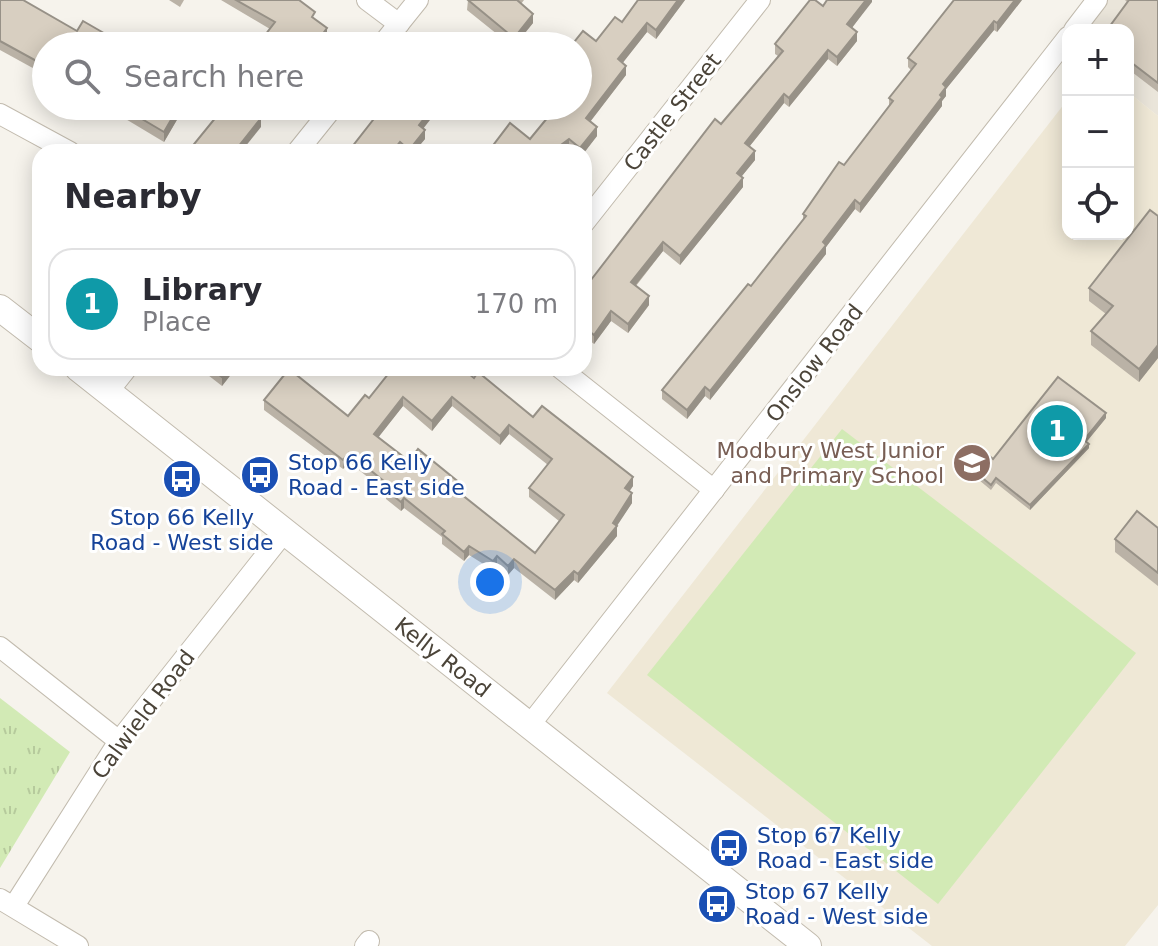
<!DOCTYPE html>
<html lang="en">
<head>
<meta charset="utf-8">
<style>
  body { margin:0; font-family:"DejaVu Sans",sans-serif; background:#f7f7f7; color:#2b2b33 }
  .controls { position:absolute; right:24px; top:24px; display:grid; overflow:hidden; border-radius:16px; box-shadow:0 4px 20px #0003 }
  .controls button { width:72px; height:72px; display:grid; place-items:center; padding:0; border:0; border-bottom:2px solid #e1e1e2; background:#fff; color:#2b2b33; font:40px sans-serif }
  .you { position:absolute; left:490px; top:582px; width:28px; height:28px; margin:-20px; border:6px solid #fff; border-radius:50%; background:#1a73e8; box-shadow:0 0 0 12px #1a73e833 }
  .badge { display:grid; place-items:center; width:52px; height:52px; border-radius:50%; background:#fc3f1d; color:#fff; font-size:26px; font-weight:700 }
  .pin { position:absolute; translate:-50% -50%; border:4px solid #fff; box-shadow:0 2px 8px #0006 }
  .list { margin:0; padding:0; list-style:none }
  h2 { display:flex; justify-content:space-between; align-items:center; height:104px; margin:0; padding:0 32px; font-size:34px }
  h2 small { font-size:26px; font-weight:400; color:#7c7c81 }
  .list li { display:grid; grid-template-columns:52px 1fr auto; gap:24px; align-items:center; box-sizing:border-box; height:112px; margin:0 16px 16px; padding:0 16px; border:2px solid #e1e1e2; border-radius:24px }
  .list b { display:block; font-size:30px; white-space:nowrap }
  .list p { margin:0; font-size:26px; white-space:nowrap; color:#7c7c81 }
  .list em { font-size:26px; font-style:normal; color:#7c7c81 }
  .icon { flex:none; width:44px; height:44px; fill:none; stroke:currentColor; stroke-width:2; stroke-linecap:round; stroke-linejoin:round }
  .map { position:relative; flex:none; width:1158px; height:946px; overflow:hidden }
  .search { position:absolute; background:#fff; box-shadow:0 4px 20px #0003; left:32px; top:32px; width:560px; height:88px; display:flex; align-items:center; gap:20px; box-sizing:border-box; padding:0 28px; border-radius:44px; color:#7c7c81; font-size:30px }
  .panel { position:absolute; background:#fff; box-shadow:0 4px 20px #0003; left:32px; top:144px; width:560px; height:232px; border-radius:24px }
  .map>svg:first-child { display:block }
  .residential { fill:#eae5da }
  .education { fill:#efe8d6 }
  .grass { fill:url(#grass-tufts) }
  .garden { fill:#d2eab5 }
  .lines { fill:none; stroke-linecap:round; stroke-linejoin:round }
  .minor-casing { stroke:#c2bbae; stroke-width:22 }
  .tertiary-casing { stroke:#c2bbae; stroke-width:28 }
  .minor { stroke:#fff; stroke-width:20 }
  .tertiary { stroke:#fff; stroke-width:26 }
  .wall { fill:#bab2a6; fill-rule:evenodd }
  .shaded-wall { fill:#979187 }
  .building { fill:#d8cfc1; stroke:#979187; stroke-width:2; fill-rule:evenodd }
  .labels { text-anchor:middle; stroke-width:6; stroke-linejoin:round; paint-order:stroke }
  .street-label { font-size:22px; fill:#4b4439; stroke:#fff }
  .education-label { font-size:22px; fill:#785e54; stroke:#fff; text-anchor:end }
  .transit-label { font-size:22px; fill:#164399; stroke:#fff; text-anchor:start }
</style>
</head>
<body>
<div class="map">
<svg width="1158" height="946" viewBox="0 0 1158 946">
  <defs>
    <pattern id="grass-tufts" width="24" height="20" patternUnits="userSpaceOnUse" patternTransform="scale(2)"><rect width="24" height="20" fill="#d2eab5"/><path d="M3 7l-1-3M5 7V3M7 7l1-3M15 17l-1-3M17 17v-4M19 17l1-3" fill="none" stroke="#b6ca9c"/></pattern>
  </defs>
  <rect width="100%" height="100%" fill="#f6f3ec"/>
  <path class="residential" d="M1106,0H1158V116L1128,92V30H1083Z"/>
  <path class="education" d="M1128,92L1158,116V905L1125,946H932L607,693L1068,99V234H1128Z"/>
  <path class="grass" d="M0,698L70,752L0,868Z"/>
  <path class="garden" d="M842,429L1136,653L938,904L647,675Z"/>
  <g class="lines">
    <defs>
      <g id="minor">
        <path d="M367,0L399,24"/>
        <path d="M1074,30L1097,0"/>
        <path d="M381,46L418,0"/>
        <path d="M0,114L70,152"/>
        <path d="M297,152L334,106"/>
        <path d="M584,223L760,0"/>
        <path d="M560,368L714,490"/>
        <path d="M108,392L127,368"/>
        <path d="M0,647L119,741"/>
        <path d="M529,726L1068,37"/>
        <path d="M0,899L78,946"/>
        <path d="M14,906L119,741L285,531"/>
        <path d="M365,946L369,941"/>
      </g>
      <g id="tertiary">
        <path d="M0,308L40,339"/>
        <path d="M78,368L808,946"/>
      </g>
    </defs>
    <use href="#minor" class="minor-casing"/>
    <use href="#tertiary" class="tertiary-casing"/>
    <use href="#minor" class="minor"/>
    <use href="#tertiary" class="tertiary"/>
  </g>
  <g class="wall">
    <path d="M0,0L109,45L46,46V72L42,69L40,72L0,50Z"/>
    <path d="M169,0H184L180,7Z"/>
    <path d="M221,0H299L315,19L327,38L321,46H262V39L270,29Z"/>
    <path d="M468,0H524L521,4L533,23L515,46H512L467,10Z"/>
    <path d="M638,0H685L656,39L647,32L622,63L626,75L590,122L597,136L584,152H574L569,148L530,139L583,74L578,70V46L596,41L622,22Z"/>
    <path d="M872,0L852,28L857,41L837,66L828,59L789,107L784,103L749,147L755,160L741,177L743,187L680,265L663,251L636,286L649,305L628,333L611,321L594,344L584,336V289L778,56L775,54V44L823,6Z"/>
    <path d="M1022,0L997,32L994,30L946,89V96L942,101V106L860,213L855,209L826,247V254L710,400L705,396L687,419L662,399V390L751,286L803,220V214L844,165L889,106V98L911,70L908,67V58Z"/>
    <path d="M1125,0H1158V92L1128,69L1127,2Z"/>
    <path d="M104,106H185L164,142Z"/>
    <path d="M384,106L424,128L425,139L414,152L400,151Z"/>
    <path d="M1158,216V358L1139,382L1091,345V331L1106,314L1089,301V288Z"/>
    <path d="M199,368H236L222,386Z"/>
    <path d="M474,378L633,486L629,492L632,503L616,526L617,536L578,583L574,580L555,600L514,568L508,575L497,566L493,570L469,555L464,561L442,544V537L404,508L401,511L386,499V492L349,462L343,469L264,410V400L348,416L369,398ZM403,406L432,431L452,406L500,445L509,434L548,465L529,488V497L559,521L535,553L461,494L409,461L378,437Z"/>
    <path d="M1106,418L1086,442L1089,448L1030,510L996,483L991,490L973,475V470L993,459Z"/>
    <path d="M1158,528V586L1115,552V539Z"/>
  </g>
  <g class="shaded-wall">
    <path d="M678,0H685L656,39V30Z"/>
    <path d="M866,0H872V2L847,34V24Z"/>
    <path d="M1015,0H1022L997,32V23Z"/>
    <path d="M533,14V23L514,46V38Z"/>
    <path d="M994,21V30L946,89V96L942,101V106L860,213V204L940,95L943,84Z"/>
    <path d="M647,23V32L618,69V59Z"/>
    <path d="M327,28V38L321,46H314Z"/>
    <path d="M857,32V41L837,66V57Z"/>
    <path d="M828,50V59L789,107V98Z"/>
    <path d="M626,66V75L586,127V118Z"/>
    <path d="M784,94V103L745,152V143Z"/>
    <path d="M179,106H185L164,142V132Z"/>
    <path d="M434,106H441L419,134V125Z"/>
    <path d="M261,118V127L241,152H234Z"/>
    <path d="M597,127V136L584,153L580,152V148Z"/>
    <path d="M425,130V139L414,152H409V150Z"/>
    <path d="M569,139V148L564,152H556L561,145Z"/>
    <path d="M400,142V151L392,152Z"/>
    <path d="M755,151V160L737,182V173Z"/>
    <path d="M743,178V187L680,265V256Z"/>
    <path d="M855,200V209L826,247V254L710,400V391Z"/>
    <path d="M663,242V251L631,291V282Z"/>
    <path d="M649,296V305L628,333V324Z"/>
    <path d="M611,311V321L594,344V335Z"/>
    <path d="M1158,345V358L1139,382V369Z"/>
    <path d="M229,368H236L222,386V377Z"/>
    <path d="M705,387V396L687,419V410Z"/>
    <path d="M403,397V406L374,443V434Z"/>
    <path d="M452,397V406L432,431V421Z"/>
    <path d="M1106,413V418L1084,445V440Z"/>
    <path d="M509,425V434L500,445V436Z"/>
    <path d="M1089,444V448L1030,510V505Z"/>
    <path d="M349,453V462L343,469V460Z"/>
    <path d="M633,477V486L625,497V488Z"/>
    <path d="M632,493V503L613,532V523Z"/>
    <path d="M404,498V508L401,511V502Z"/>
    <path d="M617,526V536L578,583V574Z"/>
    <path d="M469,546V555L464,561V552Z"/>
    <path d="M497,556V566L493,570V561Z"/>
    <path d="M514,559V568L508,575V566Z"/>
    <path d="M574,571V580L555,600V590Z"/>
  </g>
  <g class="building">
    <path d="M0,0H23L77,31L83,21L109,36L104,45L107,46H46V63L42,60L40,63L0,41Z"/>
    <path d="M236,0H299L315,12L312,17L327,28L314,46H300L294,41L290,46H271L262,39L275,22Z"/>
    <path d="M468,0H517L533,14L514,38Z"/>
    <path d="M638,0H678L656,30L647,23L618,59L626,66L586,118L597,127L580,148L569,139L561,145L556,152H488L510,123L530,139L557,106H578V80L587,69L578,61V46H571L583,31L596,41L615,17L622,22Z"/>
    <path d="M810,0H815L823,6L827,0H866L847,24L857,32L837,57L828,50L789,98L784,94L745,143L755,151L737,173L743,178L680,256L663,242L631,282L649,296L628,324L611,311L594,335L584,327V289L715,119L721,124L783,51L775,44Z"/>
    <path d="M954,0H1015L997,23L994,21L943,84L946,87L940,95L942,97L860,204L855,200L823,242L826,245L710,391L705,387L687,410L662,390L748,284L751,286L806,216L803,214L839,162L844,165L893,101L889,98L916,64L908,58Z"/>
    <path d="M1129,0H1158V83L1128,60V30H1107Z"/>
    <path d="M441,36L458,46H433Z"/>
    <path d="M120,106H179L164,132Z"/>
    <path d="M225,106H231L237,111L242,106H247L261,118L234,152H194L190,149Z"/>
    <path d="M384,106H434L419,125L425,130L409,150L400,142L392,152H348Z"/>
    <path d="M1150,210L1158,216V345L1139,369L1091,331L1113,306L1089,288Z"/>
    <path d="M210,368H229L222,377Z"/>
    <path d="M393,368H462L474,378L478,372L533,417L542,406L633,477L625,488L632,493L613,523L617,526L578,574L574,571L555,590L514,559L508,566L497,556L493,561L469,546L464,552L442,534L445,531L404,498L401,502L386,490L390,486L349,453L343,460L264,400L289,369L348,416L365,395L369,398ZM403,397L432,421L452,397L500,436L509,425L552,459L529,488L564,515L535,553L456,490L461,484L418,449L409,461L374,434Z"/>
    <path d="M1058,377L1106,413L1084,440L1089,444L1030,505L996,478L991,485L973,470L987,454L993,459Z"/>
    <path d="M1137,511L1158,528V573L1115,539Z"/>
  </g>
  <defs>
    <symbol id="school-disc" viewBox="-11 -11 22 22"><circle r="9.5" fill="#8d6e63" stroke="#fff"/><path d="M0-5L7-2L0 1L-7-2ZM-4 1L0 2.5L4 1V4Q0 6-4 4Z" fill="#fff"/></symbol>
    <symbol id="bus-disc" viewBox="-11 -11 22 22"><circle r="9.5" fill="#1a4fb4" stroke="#fff"/><path d="M-5-6H5V4H4V6H2V4H-2V6H-4V4H-5ZM-3.5-4V0h7V-4ZM-3.5 1.2v1.5H-2V1.2ZM2 1.2v1.5H3.5V1.2Z" fill="#fff"/></symbol>
  </defs>
  <g fill-rule="evenodd">
    <use href="#school-disc" x="950" y="441" width="44" height="44"/>
    <use href="#bus-disc" x="238" y="453" width="44" height="44"/>
    <use href="#bus-disc" x="160" y="457" width="44" height="44"/>
    <use href="#bus-disc" x="707" y="826" width="44" height="44"/>
    <use href="#bus-disc" x="695" y="882" width="44" height="44"/>
  </g>
  <g class="labels">
    <g class="street-label">
      <text transform="translate(672 112) rotate(-52)" y="8">Castle Street</text>
      <text transform="translate(814 363) rotate(-52)" y="8">Onslow Road</text>
      <text transform="translate(443 657) rotate(38)" y="8">Kelly Road</text>
      <text transform="translate(143 714) rotate(-53)" y="8">Calwield Road</text>
    </g>
    <g class="education-label">
      <text x="944" y="458">Modbury West Junior<tspan x="944" dy="25">and Primary School</tspan></text>
    </g>
    <g class="transit-label">
      <text x="288" y="470">Stop 66 Kelly<tspan x="288" dy="25">Road - East side</tspan></text>
      <text x="182" y="525" text-anchor="middle">Stop 66 Kelly<tspan x="182" dy="25">Road - West side</tspan></text>
      <text x="757" y="843">Stop 67 Kelly<tspan x="757" dy="25">Road - East side</tspan></text>
      <text x="745" y="899">Stop 67 Kelly<tspan x="745" dy="25">Road - West side</tspan></text>
    </g>
  </g>
</svg>
<div class="controls">
<button>+</button>
<button>−</button>
<button><svg class="icon" aria-label="locate" viewBox="0 0 24 24"><circle cx="12" cy="12" r="6"/><path d="M12 2v4M12 18v4M2 12h4M18 12h4"/></svg></button>
</div>
<div class="you"></div>
<div class="pin badge" style="left:1057px;top:431px;background:#0f9aa8">1</div>
<div class="search"><svg class="icon" aria-label="search" viewBox="0 0 24 24"><circle cx="10" cy="10" r="6"/><path d="M15 15l6 6"/></svg>Search here</div>
<section class="panel">
<h2>Nearby<small></small></h2>
<ul class="list">
<li><span class="badge" style="background:#0f9aa8">1</span><div><b>Library</b><p>Place</p></div><em>170 m</em></li>
</ul>
</section>
</div>
</body>
</html>
